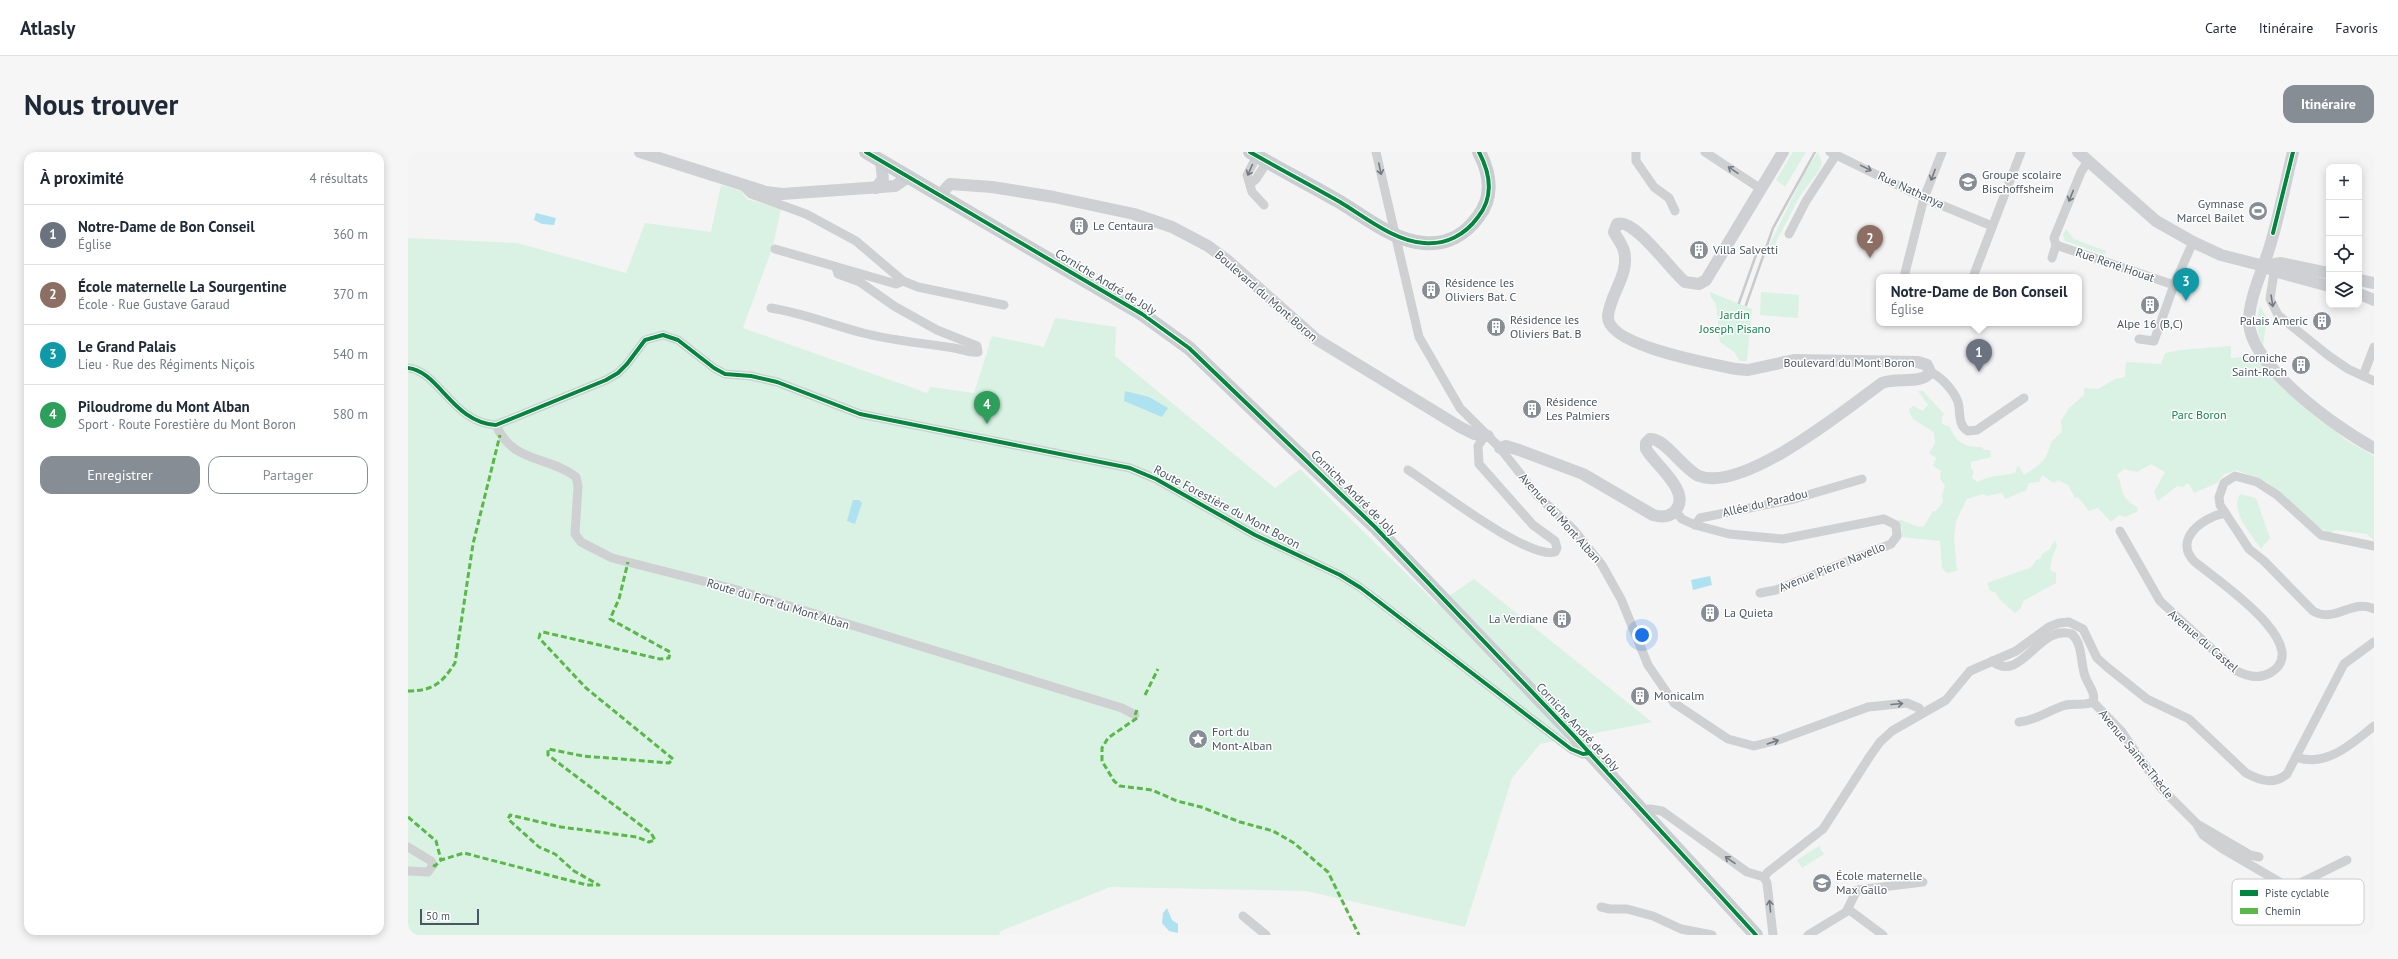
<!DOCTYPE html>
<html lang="fr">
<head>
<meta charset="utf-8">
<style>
  body { margin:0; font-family:"PT Sans",sans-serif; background:#f6f6f7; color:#1f2937 }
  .controls { position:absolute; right:12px; top:12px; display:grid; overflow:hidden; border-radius:8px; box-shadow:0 2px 10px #0003 }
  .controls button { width:36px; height:36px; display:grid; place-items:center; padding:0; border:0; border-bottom:1px solid #e0e1e3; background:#fff; color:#1f2937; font:20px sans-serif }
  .scale { position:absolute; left:12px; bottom:10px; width:59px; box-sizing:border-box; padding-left:4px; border:2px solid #4a5661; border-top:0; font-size:11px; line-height:14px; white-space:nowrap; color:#4a5661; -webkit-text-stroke:3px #fff; paint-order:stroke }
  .you { position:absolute; left:1234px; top:483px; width:14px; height:14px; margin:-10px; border:3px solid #fff; border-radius:50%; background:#1a73e8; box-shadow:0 0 0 6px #1a73e833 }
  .badge { display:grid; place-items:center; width:26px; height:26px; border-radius:50%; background:#868d94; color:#fff; font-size:13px; font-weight:700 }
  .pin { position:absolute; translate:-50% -33px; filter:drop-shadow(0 1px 2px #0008) }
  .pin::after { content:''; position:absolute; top:21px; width:14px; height:12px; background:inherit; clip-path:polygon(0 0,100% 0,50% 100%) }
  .popup { position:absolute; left:1468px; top:122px; width:206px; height:52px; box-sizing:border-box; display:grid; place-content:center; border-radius:8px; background:#fff; filter:drop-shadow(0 1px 3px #0005); font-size:13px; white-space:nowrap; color:#747a83 }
  .popup b { font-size:15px; color:#1f2937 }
  .popup::after { content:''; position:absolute; left:50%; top:100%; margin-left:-8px; border:8px solid transparent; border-top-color:#fff }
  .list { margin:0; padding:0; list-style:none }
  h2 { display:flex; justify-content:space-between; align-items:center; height:52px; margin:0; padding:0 16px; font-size:17px }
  h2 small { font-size:13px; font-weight:400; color:#747a83 }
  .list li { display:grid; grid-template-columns:26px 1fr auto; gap:12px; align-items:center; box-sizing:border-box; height:60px; padding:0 16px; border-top:1px solid #e0e1e3 }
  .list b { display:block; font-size:15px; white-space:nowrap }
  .list p { margin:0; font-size:13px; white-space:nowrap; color:#747a83 }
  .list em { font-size:13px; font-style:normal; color:#747a83 }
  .actions { display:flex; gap:8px; padding:12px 16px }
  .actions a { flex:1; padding:9px 0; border:1px solid #868d94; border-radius:12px; text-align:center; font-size:14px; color:#868d94 }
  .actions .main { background:#868d94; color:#fff }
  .icon { flex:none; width:22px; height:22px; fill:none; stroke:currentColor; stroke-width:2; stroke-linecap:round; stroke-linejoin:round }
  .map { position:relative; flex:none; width:1966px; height:783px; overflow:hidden; border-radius:12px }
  header { display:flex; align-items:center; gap:24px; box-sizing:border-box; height:56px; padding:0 20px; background:#fff; border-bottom:1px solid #e0e1e3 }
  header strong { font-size:19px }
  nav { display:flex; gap:22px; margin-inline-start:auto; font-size:14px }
  .intro { display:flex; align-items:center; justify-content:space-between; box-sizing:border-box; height:96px; padding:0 24px }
  h1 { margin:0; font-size:28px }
  .button { padding:10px 18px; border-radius:12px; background:#868d94; color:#fff; font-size:14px; font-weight:700 }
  main { display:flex; gap:24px; padding:0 24px }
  aside { flex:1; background:#fff; border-radius:12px; box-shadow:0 2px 10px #0003 }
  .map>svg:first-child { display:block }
  .green { fill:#d9f2e3 }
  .water { fill:#aee2f0 }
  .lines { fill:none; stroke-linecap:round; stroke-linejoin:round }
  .street { stroke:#ced0d2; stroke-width:9 }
  .secondary { stroke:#ced0d4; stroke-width:12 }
  .primary { stroke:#caced1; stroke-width:14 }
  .rail { stroke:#c9cacc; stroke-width:2.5 }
  .quiet { stroke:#58b947; stroke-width:3; stroke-dasharray:6 3; stroke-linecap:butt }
  .cycleway-casing { stroke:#fff; stroke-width:6 }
  .cycleway { stroke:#00873e; stroke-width:4 }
  .oneway { stroke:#727b83 }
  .labels { text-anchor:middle; stroke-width:3; stroke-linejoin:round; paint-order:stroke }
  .poi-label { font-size:12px; fill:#4a5661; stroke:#fff; text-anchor:start }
  .street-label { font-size:12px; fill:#4a5661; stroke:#fff }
  .park-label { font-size:12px; fill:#17864f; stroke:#fff }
  .key { fill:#fff; stroke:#c9ccd0; stroke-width:1 }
  .key-label { font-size:11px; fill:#4a5661 }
</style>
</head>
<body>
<header>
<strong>Atlasly</strong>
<nav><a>Carte</a><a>Itinéraire</a><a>Favoris</a></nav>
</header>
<div class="intro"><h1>Nous trouver</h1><a class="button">Itinéraire</a></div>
<main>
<aside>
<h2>À proximité<small>4 résultats</small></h2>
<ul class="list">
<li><span class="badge" style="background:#6b7280">1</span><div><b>Notre-Dame de Bon Conseil</b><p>Église</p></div><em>360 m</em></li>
<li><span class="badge" style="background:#8d6e63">2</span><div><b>École maternelle La Sourgentine</b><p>École · Rue Gustave Garaud</p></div><em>370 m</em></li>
<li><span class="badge" style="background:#0f9aa8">3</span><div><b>Le Grand Palais</b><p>Lieu · Rue des Régiments Niçois</p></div><em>540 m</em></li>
<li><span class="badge" style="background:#2e9e5b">4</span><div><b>Piloudrome du Mont Alban</b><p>Sport · Route Forestière du Mont Boron</p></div><em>580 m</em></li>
</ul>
<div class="actions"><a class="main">Enregistrer</a><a>Partager</a></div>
</aside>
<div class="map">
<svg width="1966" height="783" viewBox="0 0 1966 783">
  <rect width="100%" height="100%" fill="#f4f4f4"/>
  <g class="green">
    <path d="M1385,0H1398L1377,35L1368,28Z"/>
    <path d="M1410,0L1414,11L1412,17L1392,44L1368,90V94L1360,96L1396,22Z"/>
    <path d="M313,33L333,39L339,47L373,57L365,94L335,176L519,241L523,235L566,241L584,184L636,195L647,166L708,175L707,204L867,336L892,317L1029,452L1066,427L1244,570L1132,592L1104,626L1057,775L898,739L702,735L593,779L591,783H0V86L109,91L218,121L237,71L303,80Z"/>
    <path d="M1658,77L1666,87L1698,99L1697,103L1657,89L1655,83Z"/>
    <path d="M1302,140L1344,157L1339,209H1332L1326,200L1312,190L1308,152L1302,144Z"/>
    <path d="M1353,140L1391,143L1390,166L1352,163Z"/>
    <path d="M1852,154L1859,166L1855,194C1848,179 1848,169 1852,154Z"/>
    <path d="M1823,194V206L1833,205L1841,200L1874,231L1877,238L1938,288L1966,304V389L1959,382L1928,378L1922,381L1903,371L1859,330L1828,318L1817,322L1809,331L1786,341L1780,331L1775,335L1769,334L1750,349L1746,340L1757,320L1743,312L1729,320L1716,317L1709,323C1718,341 1709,342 1730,356L1729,360L1717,365L1711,363L1703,370L1690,356L1681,359L1670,345L1667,346L1660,333L1650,328L1646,331L1634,323L1631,330L1621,331L1618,339C1609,340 1605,345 1597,347L1594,341L1579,344L1575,342L1559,347L1548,369L1546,386L1549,419L1539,421L1534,416L1532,389L1493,385L1494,376L1490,367L1511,375L1516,374L1525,359H1528L1535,350L1534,343L1537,334L1532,326L1533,319L1525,314L1528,306L1521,301L1527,291L1526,281C1518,272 1502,271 1501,257L1505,254L1515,259L1520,253L1510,239H1515L1536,262L1534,266V272L1542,275C1547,290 1558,296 1574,295L1576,298H1582L1583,305L1563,310V316L1566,319L1564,326L1570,330C1581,323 1595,324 1607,321L1610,313L1616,323C1623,318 1633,313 1637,306C1645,291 1638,293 1654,280L1653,269L1661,256L1676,243V236L1690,237L1707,227L1717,225L1718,210L1753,212L1757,201L1772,198Z"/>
    <path d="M1832,342L1848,346L1862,386L1853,397C1843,381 1822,361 1832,342Z"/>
    <path d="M1647,388L1649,394L1644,406L1642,418L1648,421V431L1615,449L1613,456L1607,461L1591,447L1587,440L1582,439L1579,431L1624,415L1628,408L1633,406L1634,402L1641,398Z"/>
    <path d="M1411,694L1416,702L1394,716L1389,708Z"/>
  </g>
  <g class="water">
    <path d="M128,61L148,66L146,73L134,72L126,68Z"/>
    <path d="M717,239L741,245L760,256L754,265L716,249Z"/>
    <path d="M445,348H451L454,351L447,372L439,369Z"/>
    <path d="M1302,424L1304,433L1285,438L1283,428Z"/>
    <path d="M759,756L764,768L770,772V781L761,779L754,771L755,761Z"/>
  </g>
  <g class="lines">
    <g class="street">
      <path d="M968,0L1011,185L1052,256L1092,296L1129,343L1166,378L1194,413L1213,447L1240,513L1266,551L1320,587L1346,594L1370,588L1460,555L1499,551L1511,556L1514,561"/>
      <path d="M1228,0V9L1246,35L1261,46L1267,59"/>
      <path d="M1297,0L1353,37"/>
      <path d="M1422,0L1516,46L1584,74"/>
      <path d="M849,4L839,23L844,40L856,53"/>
      <path d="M842,32L848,27L859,10"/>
      <path d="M335,34L343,42L398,62L448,89L495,129L510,135L596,153"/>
      <path d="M1381,82L1398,49L1428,3"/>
      <path d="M1648,93L1766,133"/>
      <path d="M1648,93L1646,86L1673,20L1680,9"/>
      <path d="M367,97L488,132L495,129"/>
      <path d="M1644,106L1648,93"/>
      <path d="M1867,114L1862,147L1870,163L1921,204L1940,217L1966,229"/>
      <path d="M1496,125L1516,46L1534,0"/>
      <path d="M1565,125L1613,0"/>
      <path d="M363,156C395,161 424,173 455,181C485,189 516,191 546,196C553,197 564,202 570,200L569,194L529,178L486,154L452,130L430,122L428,115"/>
      <path d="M1731,187L1746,189L1766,133L1785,90"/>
      <path d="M0,216C31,219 45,271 88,273L198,228L210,221L219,212L237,188L255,183L270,188L306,216L317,222L343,224L369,230L452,262L722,316L748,327L847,383L932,423L953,436L1163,597L1175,602L1182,601"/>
      <path d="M1522,220C1533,224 1546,239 1550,250C1553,260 1549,273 1560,279L1569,278L1616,246"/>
      <path d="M1955,224L1966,195"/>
      <path d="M88,273C104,311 141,304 168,325L170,334L167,382L173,390L204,406L326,437L714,556L727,563"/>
      <path d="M1000,318C1027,335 1120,408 1147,400L1149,396L1147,389L1125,373L1071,312L1070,294L1076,285"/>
      <path d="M1267,359L1274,367L1287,373L1292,366L1386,347L1454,327"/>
      <path d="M1287,373L1321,382L1375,387L1476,367L1488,373L1489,384L1483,392L1368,438L1352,441"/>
      <path d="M1712,379L1752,449L1827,518C1838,524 1850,528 1862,521C1909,494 1806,426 1787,410C1764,388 1795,365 1817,361"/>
      <path d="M1966,394L1913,383L1869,343L1849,330L1827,324L1816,331L1811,345L1812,353L1841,397L1856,409L1905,459C1927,472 1944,446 1966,457"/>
      <path d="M1584,509C1613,533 1631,471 1664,482C1675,493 1672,509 1677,524C1680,533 1688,540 1685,550C1677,554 1667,551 1658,553C1640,558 1630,568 1611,570"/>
      <path d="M1685,550L1714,580L1752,635L1788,671L1795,683L1815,697L1882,736L1939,708"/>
      <path d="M1888,605C1918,616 1945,591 1966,574"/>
      <path d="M1234,658L1242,657L1254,659L1339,720L1356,725"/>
      <path d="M1789,672L1842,703L1851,705"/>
      <path d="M0,695L23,709L25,713L20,720L0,719"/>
      <path d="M1356,725L1360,720L1415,677L1462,604L1472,590L1484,579L1538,548L1562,519L1608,499L1641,475L1651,471L1661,470L1675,477L1689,506L1699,515L1739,547L1781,567L1838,621C1853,629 1866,633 1879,622L1936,512L1966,490"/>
      <path d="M1356,725L1359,731L1365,783"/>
      <path d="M1193,755L1202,757H1219L1245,764L1273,777L1304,783"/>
      <path d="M1440,757L1475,783"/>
      <path d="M835,764L858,783"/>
      <path d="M1400,783L1438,760L1449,738L1515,730"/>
    </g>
    <g class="secondary">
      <path d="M232,0L358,40L374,42L487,34L500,25"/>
      <path d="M1670,0L1748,69L1785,90L1813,103L1856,114L1866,119L1921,134"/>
      <path d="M1885,0C1877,32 1871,66 1861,97C1854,120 1841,146 1841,170C1842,214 1930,277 1966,296"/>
      <path d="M468,36L475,27L473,9"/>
      <path d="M531,44L542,32L584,35L646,45L726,62L764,75L800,94L819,108L908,187L1052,275L1066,282L1080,284"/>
      <path d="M1856,114L1873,111L1921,121"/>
      <path d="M1951,128L1966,131"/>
      <path d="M1951,142L1966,148"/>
      <path d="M1092,296L1098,294L1111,298L1175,322L1245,363C1252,365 1260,366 1266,360C1286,341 1247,313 1238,297V291L1242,287C1256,285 1275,317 1291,324C1336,341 1438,257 1474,231C1488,225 1515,233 1522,220L1519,213L1510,210L1386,208L1340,218L1328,217C1305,212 1198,194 1200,164C1202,142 1222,122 1216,99C1214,92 1209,86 1206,80L1209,72C1227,66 1263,119 1277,130L1291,132L1298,128L1375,0"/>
    </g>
    <g class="primary">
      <path d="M458,0L734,162L781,196L967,375L1166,584L1348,783"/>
      <path d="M842,0C872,17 902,33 932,50C957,65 986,89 1016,91C1038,93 1057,83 1070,65C1086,45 1082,21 1071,0"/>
    </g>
    <g class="rail">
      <path d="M1331,151L1349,100"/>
      <path d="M1338,153L1365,76L1407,0"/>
    </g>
    <g class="quiet">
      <path d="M0,539C25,539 34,531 47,511L65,392L92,283"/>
      <path d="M737,543L750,517"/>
      <path d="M727,563L729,558"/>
      <path d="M729,566L700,586L694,596V609L706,629L712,634L744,638L769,649L793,655L832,670L865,679L886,691L920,720L951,783"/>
      <path d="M0,665L28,689L33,708"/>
      <path d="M25,713L27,714L33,708L56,701L179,733H191L166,719L147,702L131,695L100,667L102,663L153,675L229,685L241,690L247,688L243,681L140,603V597L175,604L261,611L265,607L178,536L131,486L132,482L135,480L252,507L261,506L262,500L202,467L211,447L220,410"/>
    </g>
    <defs>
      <g id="cycleway">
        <path d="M458,0L734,162L781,196L967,375L1166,584L1348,783"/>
        <path d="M842,0C872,17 902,33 932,50C957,65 986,89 1016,91C1038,93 1057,83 1070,65C1086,45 1082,21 1071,0"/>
        <path d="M1865,81L1885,0"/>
        <path d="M0,216C31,219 45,271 88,273L198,228L210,221L219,212L237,188L255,183L270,188L306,216L317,222L343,224L369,230L452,262L722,316L748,327L847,383L932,423L953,436L1163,597L1175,602L1182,601"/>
      </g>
    </defs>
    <use href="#cycleway" class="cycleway-casing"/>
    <use href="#cycleway" class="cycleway"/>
  </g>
  <defs><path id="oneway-shaft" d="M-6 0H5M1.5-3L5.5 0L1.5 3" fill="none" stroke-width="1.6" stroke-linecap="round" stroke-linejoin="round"/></defs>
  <g class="oneway">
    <use href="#oneway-shaft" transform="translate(1458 16) rotate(26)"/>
    <use href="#oneway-shaft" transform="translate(972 17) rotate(78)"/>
    <use href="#oneway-shaft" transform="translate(842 18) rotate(114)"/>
    <use href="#oneway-shaft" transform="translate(1325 18) rotate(-146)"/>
    <use href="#oneway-shaft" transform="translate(1525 23) rotate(111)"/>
    <use href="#oneway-shaft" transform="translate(1663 44) rotate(112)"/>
    <use href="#oneway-shaft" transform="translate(1864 149) rotate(81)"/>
    <use href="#oneway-shaft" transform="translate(1489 552) rotate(-5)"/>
    <use href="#oneway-shaft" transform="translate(1365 590) rotate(-19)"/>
    <use href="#oneway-shaft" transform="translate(1322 708) rotate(-145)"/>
    <use href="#oneway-shaft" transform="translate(1362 754) rotate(-95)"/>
  </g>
  <defs>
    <symbol id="school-disc" viewBox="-11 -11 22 22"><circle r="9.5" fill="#868d94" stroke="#fff"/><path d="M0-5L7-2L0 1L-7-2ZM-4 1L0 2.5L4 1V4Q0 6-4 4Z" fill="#fff"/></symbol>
    <symbol id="stadium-disc" viewBox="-11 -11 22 22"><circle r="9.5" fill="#868d94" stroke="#fff"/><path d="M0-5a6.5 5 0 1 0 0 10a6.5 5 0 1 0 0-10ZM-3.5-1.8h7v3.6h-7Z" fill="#fff"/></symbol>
    <symbol id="building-disc" viewBox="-11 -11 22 22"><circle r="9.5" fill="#868d94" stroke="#fff"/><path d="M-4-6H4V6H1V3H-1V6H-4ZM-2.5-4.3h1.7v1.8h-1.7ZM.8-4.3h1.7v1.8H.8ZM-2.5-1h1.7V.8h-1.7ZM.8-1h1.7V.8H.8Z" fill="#fff"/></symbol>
    <symbol id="sight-disc" viewBox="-11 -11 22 22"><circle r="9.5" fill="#868d94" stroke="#fff"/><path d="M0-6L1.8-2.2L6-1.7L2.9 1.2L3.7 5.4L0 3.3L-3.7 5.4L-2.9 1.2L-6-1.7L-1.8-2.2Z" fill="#fff"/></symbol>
  </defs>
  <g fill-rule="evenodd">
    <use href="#school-disc" x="1549" y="19" width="22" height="22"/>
    <use href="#stadium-disc" x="1839" y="48" width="22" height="22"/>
    <use href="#building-disc" x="660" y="63" width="22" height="22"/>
    <use href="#building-disc" x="1280" y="87" width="22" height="22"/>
    <use href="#building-disc" x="1012" y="127" width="22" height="22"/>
    <use href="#building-disc" x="1731" y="142" width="22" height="22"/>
    <use href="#building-disc" x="1903" y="158" width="22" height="22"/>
    <use href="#building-disc" x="1077" y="164" width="22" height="22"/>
    <use href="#building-disc" x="1882" y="202" width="22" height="22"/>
    <use href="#building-disc" x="1113" y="246" width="22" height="22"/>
    <use href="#building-disc" x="1291" y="450" width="22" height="22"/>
    <use href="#building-disc" x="1143" y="456" width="22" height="22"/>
    <use href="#building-disc" x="1221" y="533" width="22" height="22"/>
    <use href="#sight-disc" x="779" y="576" width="22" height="22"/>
    <use href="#school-disc" x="1403" y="720" width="22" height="22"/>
  </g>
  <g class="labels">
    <g class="poi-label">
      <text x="1574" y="27">Groupe scolaire<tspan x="1574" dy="14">Bischoffsheim</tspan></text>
      <text x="1836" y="56" text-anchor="end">Gymnase<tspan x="1836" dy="14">Marcel Bailet</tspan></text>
      <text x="685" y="78">Le Centaura</text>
      <text x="1305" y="102">Villa Salvetti</text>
      <text x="1037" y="135">Résidence les<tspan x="1037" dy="14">Oliviers Bat. C</tspan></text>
      <text x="1102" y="172">Résidence les<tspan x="1102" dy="14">Oliviers Bat. B</tspan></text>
      <text x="1900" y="173" text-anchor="end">Palais Americ</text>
      <text x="1742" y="176" text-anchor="middle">Alpe 16 (B,C)</text>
      <text x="1879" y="210" text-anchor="end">Corniche<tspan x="1879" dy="14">Saint-Roch</tspan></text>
      <text x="1138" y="254">Résidence<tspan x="1138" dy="14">Les Palmiers</tspan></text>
      <text x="1316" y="465">La Quieta</text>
      <text x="1140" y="471" text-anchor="end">La Verdiane</text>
      <text x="1246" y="548">Monicalm</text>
      <text x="804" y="584">Fort du<tspan x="804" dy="14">Mont-Alban</tspan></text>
      <text x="1428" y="728">École maternelle<tspan x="1428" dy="14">Max Gallo</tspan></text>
    </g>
    <g class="street-label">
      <text transform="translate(1503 38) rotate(25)" y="4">Rue Nathanya</text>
      <text transform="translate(1707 113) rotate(19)" y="4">Rue René Houat</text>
      <text transform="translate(698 130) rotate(31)" y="4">Corniche André de Joly</text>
      <text transform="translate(858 144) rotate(41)" y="4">Boulevard du Mont Boron</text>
      <text x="1441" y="215">Boulevard du Mont Boron</text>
      <text transform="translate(946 341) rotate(45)" y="4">Corniche André de Joly</text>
      <text transform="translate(1357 351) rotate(-13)" y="4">Allée du Paradou</text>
      <text transform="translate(819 355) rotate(28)" y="4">Route Forestière du Mont Boron</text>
      <text transform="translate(1152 366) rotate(48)" y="4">Avenue du Mont Alban</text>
      <text transform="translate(1424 415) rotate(-22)" y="4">Avenue Pierre Navello</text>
      <text transform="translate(370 452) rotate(17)" y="4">Route du Fort du Mont Alban</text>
      <text transform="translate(1795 489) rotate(41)" y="4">Avenue du Castel</text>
      <text transform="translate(1170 575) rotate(47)" y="4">Corniche André de Joly</text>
      <text transform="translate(1728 602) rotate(51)" y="4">Avenue Sainte-Thècle</text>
    </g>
    <g class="park-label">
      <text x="1327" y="167">Jardin<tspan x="1327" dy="14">Joseph Pisano</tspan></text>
      <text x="1791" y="267">Parc Boron</text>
    </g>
  </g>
  <rect x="1824" y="727" width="132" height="46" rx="6" class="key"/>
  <rect x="1832" y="738" width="18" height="6" fill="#00873e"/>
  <rect x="1832" y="756" width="18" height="6" fill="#58b947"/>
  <g class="key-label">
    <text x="1857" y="745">Piste cyclable</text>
    <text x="1857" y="763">Chemin</text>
  </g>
</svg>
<div class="controls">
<button>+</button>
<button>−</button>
<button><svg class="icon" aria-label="locate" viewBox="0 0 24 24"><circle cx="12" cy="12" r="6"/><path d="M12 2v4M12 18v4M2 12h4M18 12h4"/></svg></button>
<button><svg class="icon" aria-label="layers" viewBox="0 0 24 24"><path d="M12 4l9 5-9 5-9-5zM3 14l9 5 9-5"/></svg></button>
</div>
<div class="scale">50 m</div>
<div class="you"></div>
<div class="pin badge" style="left:1571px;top:220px;background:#6b7280">1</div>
<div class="popup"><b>Notre-Dame de Bon Conseil</b>Église</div>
<div class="pin badge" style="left:1462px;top:106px;background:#8d6e63">2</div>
<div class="pin badge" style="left:1778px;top:149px;background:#0f9aa8">3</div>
<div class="pin badge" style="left:579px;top:272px;background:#2e9e5b">4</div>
</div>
</main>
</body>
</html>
